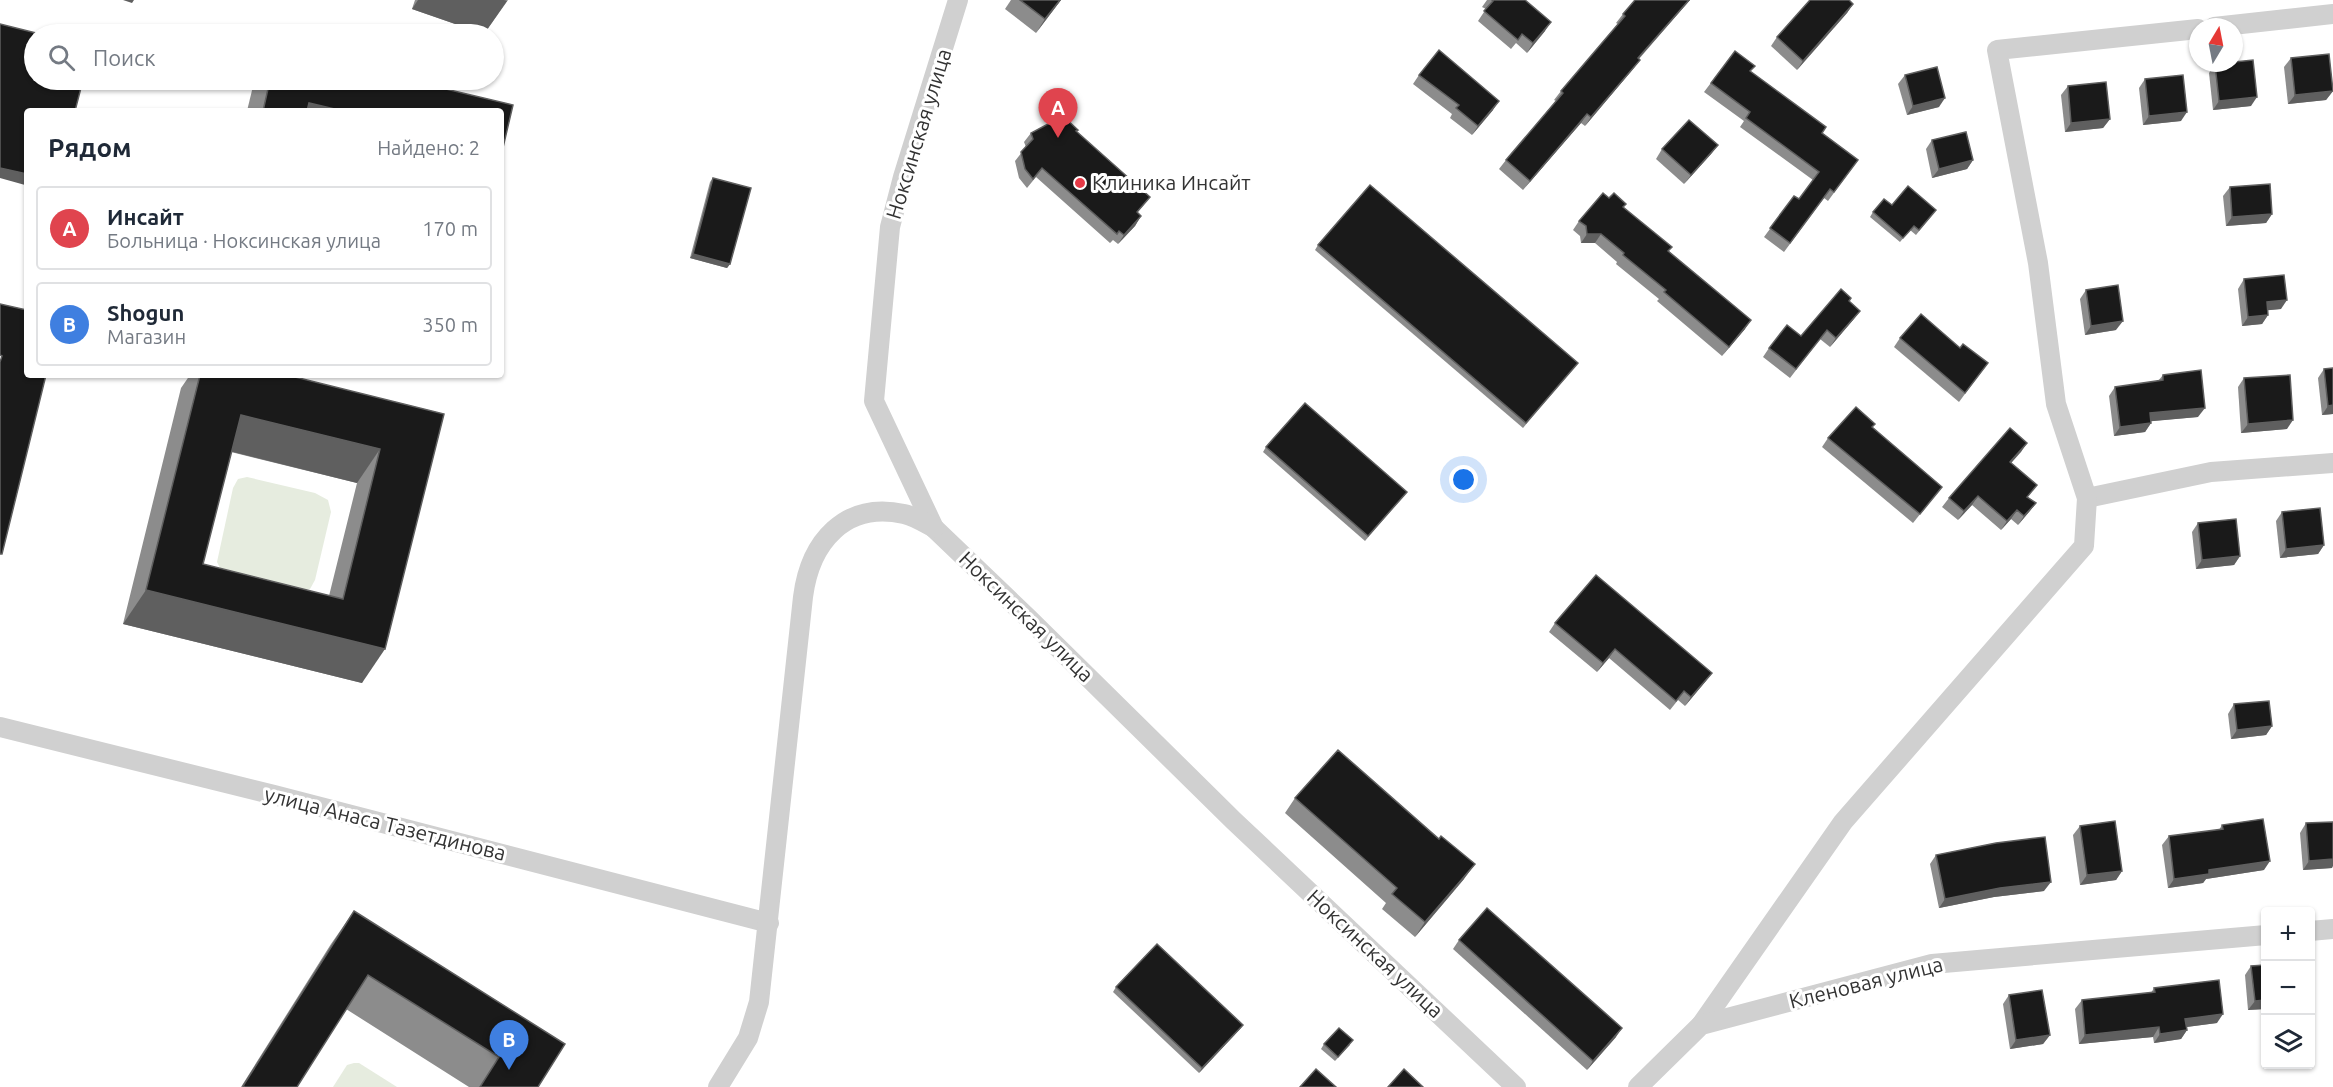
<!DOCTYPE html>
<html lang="ru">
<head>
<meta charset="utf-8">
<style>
  body { margin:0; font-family:Ubuntu,sans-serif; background:#f2f2f3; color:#1f2937 }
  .controls { position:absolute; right:18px; bottom:18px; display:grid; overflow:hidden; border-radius:6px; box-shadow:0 2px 4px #0004 }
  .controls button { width:54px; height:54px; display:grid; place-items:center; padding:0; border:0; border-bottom:2px solid #e0e1e3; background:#fff; color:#1f2937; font:30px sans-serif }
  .compass { position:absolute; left:2189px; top:18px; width:54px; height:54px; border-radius:50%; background:#fff; box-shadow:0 2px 4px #0004; rotate:10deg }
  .you { position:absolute; left:1464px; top:480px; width:21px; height:21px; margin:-15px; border:4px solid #fff; border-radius:50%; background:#1a73e8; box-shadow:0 0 0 9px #1a73e833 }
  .badge { display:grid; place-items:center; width:39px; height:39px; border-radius:50%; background:#2563eb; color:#fff; font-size:20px; font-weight:700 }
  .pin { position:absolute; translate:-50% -50px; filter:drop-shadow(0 2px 3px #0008) }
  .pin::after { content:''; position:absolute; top:32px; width:21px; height:18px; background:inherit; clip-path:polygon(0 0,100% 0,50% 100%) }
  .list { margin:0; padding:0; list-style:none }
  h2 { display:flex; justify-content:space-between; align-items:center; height:78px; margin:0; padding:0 24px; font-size:26px }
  h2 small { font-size:20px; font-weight:400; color:#747a83 }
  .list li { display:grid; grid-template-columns:39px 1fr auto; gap:18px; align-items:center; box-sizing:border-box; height:84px; margin:0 12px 12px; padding:0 12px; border:2px solid #e0e1e3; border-radius:6px }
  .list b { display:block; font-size:22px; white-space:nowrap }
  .list p { margin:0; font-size:20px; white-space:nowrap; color:#747a83 }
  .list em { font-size:20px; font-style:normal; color:#747a83 }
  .icon { flex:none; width:33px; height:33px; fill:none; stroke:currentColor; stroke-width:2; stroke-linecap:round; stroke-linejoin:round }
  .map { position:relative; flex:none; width:2333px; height:1087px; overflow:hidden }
  .search { position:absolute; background:#fff; box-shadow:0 2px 4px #0004; left:24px; top:24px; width:480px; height:66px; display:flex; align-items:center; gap:15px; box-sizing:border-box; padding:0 21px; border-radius:33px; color:#747a83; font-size:22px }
  .panel { position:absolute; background:#fff; box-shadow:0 2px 4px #0004; left:24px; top:108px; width:480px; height:270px; border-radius:6px }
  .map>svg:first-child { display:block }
  .green { fill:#e6ecdf }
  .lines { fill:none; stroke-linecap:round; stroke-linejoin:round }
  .minor { stroke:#d0d0d0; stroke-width:20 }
  .wall { fill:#8c8c8c; fill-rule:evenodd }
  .shaded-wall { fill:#5f5f5f }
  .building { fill:#1a1a1a; stroke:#5f5f5f; stroke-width:1.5; fill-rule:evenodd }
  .poi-dot { fill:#e63946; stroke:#fff; stroke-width:2 }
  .labels { text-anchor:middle; stroke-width:6; stroke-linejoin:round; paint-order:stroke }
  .street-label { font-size:21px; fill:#333; stroke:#fff }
  .poi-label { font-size:21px; fill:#333; stroke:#fff; text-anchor:start }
</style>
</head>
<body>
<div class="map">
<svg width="2333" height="1087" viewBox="0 0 2333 1087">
  <rect width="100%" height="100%" fill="#fff"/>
  <g class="green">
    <path d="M247,477L315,493L328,500L331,512L315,580L310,589L306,590L221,570L217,562L233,488L238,479Z"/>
    <path d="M354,1063H359L397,1087H333L347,1065Z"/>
  </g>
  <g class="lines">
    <g class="minor">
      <path d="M958,0L903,177L890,227L874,401L934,528L1028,618L1234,821L1516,1087"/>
      <path d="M2214,27L2333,14"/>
      <path d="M2087,498L2211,472L2333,463"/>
      <path d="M0,727L274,795L769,923"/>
      <path d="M2310,931L2333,929"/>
      <path d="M1701,1025L1843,822L2084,546L2087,498L2056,404L2038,263L1997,50L2198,29"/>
      <path d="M718,1087L748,1038L759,1002L803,597C810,542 845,501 904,514C914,516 925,523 934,528"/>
      <path d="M1638,1087L1701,1025L1932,964L2266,935"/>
    </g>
  </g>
  <g class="wall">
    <path d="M415,0H508L484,34L412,9Z"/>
    <path d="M1011,0H1061L1036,33L1005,9Z"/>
    <path d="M1487,0H1525L1545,31L1527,53L1516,43L1511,49L1478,21L1486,9L1482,7Z"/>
    <path d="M1635,0H1690L1639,59L1640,60L1633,69L1585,126L1581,123L1523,190L1499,169L1506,160L1556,101L1554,100L1561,91L1618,24L1616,23L1623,14Z"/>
    <path d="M1853,4L1847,13L1797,70L1771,46L1777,37Z"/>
    <path d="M1735,51L1751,72L1822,133L1858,160L1828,201L1824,198L1784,252L1764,237L1794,196L1799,199L1813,180L1740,127L1744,121L1704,92Z"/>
    <path d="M2291,58L2333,91L2326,100L2288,104L2284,67Z"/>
    <path d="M2215,64L2251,106L2213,110L2209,73Z"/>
    <path d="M1419,75L1493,110L1472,135L1450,118L1452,114L1413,84Z"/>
    <path d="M1905,75L1939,107L1907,115L1898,84Z"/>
    <path d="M2145,79L2181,121L2143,125L2139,88Z"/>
    <path d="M256,80H408L501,111H247L254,82Z"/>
    <path d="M2068,86L2110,119L2103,128L2065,132L2061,95Z"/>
    <path d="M1076,132L1150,197L1137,213L1141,216L1135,226L1118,244L1113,240L1110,243L1036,177L1027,188L1019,178L1015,161L1026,147L1024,142L1031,133Z"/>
    <path d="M1932,140L1973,160L1967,169L1932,178L1926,149Z"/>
    <path d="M1718,145L1711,154L1684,184L1656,159L1662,149Z"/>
    <path d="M713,178L730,264L727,268L690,258L710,182Z"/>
    <path d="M2230,187L2272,214L2266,223L2226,226L2223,196Z"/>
    <path d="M1892,205L1933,214L1916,235L1910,230L1900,242L1870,217L1873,212Z"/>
    <path d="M1623,207L1669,251L1745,329L1722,356L1657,301L1659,299L1616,264L1617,262L1595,243H1581L1580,236L1573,230L1579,221Z"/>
    <path d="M1318,245L1578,363L1523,428L1315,250Z"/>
    <path d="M2244,279L2281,309L2268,310V315L2262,324L2242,326L2238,289Z"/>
    <path d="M2086,290L2116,330L2085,335L2080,299Z"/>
    <path d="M1849,301L1860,311L1853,320L1830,347L1820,339L1790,378L1763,357L1769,348L1801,336Z"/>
    <path d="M1900,338L1960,348L1988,363L1959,402L1894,347Z"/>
    <path d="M2333,368V414L2322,415L2318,378L2324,369Z"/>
    <path d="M190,375H287L444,414L362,683L123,624L181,388ZM231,452L357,483L329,596L203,564Z"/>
    <path d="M2163,375L2198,417L2151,421V423L2145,432L2114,436L2109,396L2115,387L2158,381Z"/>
    <path d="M2244,378L2287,429L2241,433L2238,387Z"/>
    <path d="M1872,427L1942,487L1913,523L1822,447L1828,438Z"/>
    <path d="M2027,443L2011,463L2028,497L2036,503L2029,512L2018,525L2011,519L2001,530L1972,505L1958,520L1942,507L1949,498Z"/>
    <path d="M1266,447L1407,492L1365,541L1263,452Z"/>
    <path d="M2282,512L2324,545L2318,554L2280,558L2276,521Z"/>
    <path d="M2198,523L2240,556L2234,565L2196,569L2192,532Z"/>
    <path d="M1555,623L1712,673L1705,682L1685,706L1678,700L1670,710L1609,658L1597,672L1549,632Z"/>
    <path d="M2234,704L2272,726L2266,735L2231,739L2228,714Z"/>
    <path d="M1295,798L1464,879L1415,937L1382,909L1386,903L1285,813Z"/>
    <path d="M2306,823L2332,868L2303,870L2300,833Z"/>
    <path d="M2222,825L2264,870L2206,879L2203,883L2168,888L2162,845L2169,836L2219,830Z"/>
    <path d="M2080,826L2122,871L2116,880L2080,885L2073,835Z"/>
    <path d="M1936,855L2044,891L1994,897L1939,908L1930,864Z"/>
    <path d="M354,911L538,1087H469L346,1009L297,1087H241L331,944Z"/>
    <path d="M1459,940L1616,1037L1587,1070L1453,949Z"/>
    <path d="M2265,965V1009L2248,1010L2245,975L2251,966Z"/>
    <path d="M1116,987L1243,1025L1240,1029L1199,1073L1113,992Z"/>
    <path d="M2154,988L2217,1023L2186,1027L2187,1030L2181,1039L2154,1043L2153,1037L2079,1044L2075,1009L2082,1000L2151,993Z"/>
    <path d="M2009,995L2050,1035L2043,1044L2010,1049L2003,1004Z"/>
    <path d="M1324,1044L1350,1045L1335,1061L1321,1049Z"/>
  </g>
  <g class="shaded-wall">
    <path d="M123,0H134L132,3Z"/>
    <path d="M418,0H504L507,1L484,34L412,9Z"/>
    <path d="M1060,0H1061L1036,33L1045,19Z"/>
    <path d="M1689,0H1690L1631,67L1638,58Z"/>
    <path d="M1853,4L1847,13L1797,70L1803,61Z"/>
    <path d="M1551,22L1545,31L1527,53L1533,43Z"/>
    <path d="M1640,60L1633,69L1585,126L1591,117Z"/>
    <path d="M2333,91L2326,100L2288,104L2295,95Z"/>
    <path d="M2257,97L2251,106L2213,110L2219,101Z"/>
    <path d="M1945,98L1939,107L1907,115L1913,106Z"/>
    <path d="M1499,101L1493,110L1472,135L1478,126Z"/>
    <path d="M309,103L343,111H303Z"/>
    <path d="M2187,112L2181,121L2143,125L2149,116Z"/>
    <path d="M1587,114L1581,123L1523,190L1530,181Z"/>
    <path d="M2110,119L2103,128L2065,132L2071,123Z"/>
    <path d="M1718,145L1711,154L1684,184L1691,175Z"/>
    <path d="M1973,160L1967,169L1932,178L1939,169Z"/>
    <path d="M0,168L27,174V182L25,185L0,178Z"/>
    <path d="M2272,214L2266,223L2226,226L2232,217Z"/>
    <path d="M1141,216L1135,226L1118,244L1124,235Z"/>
    <path d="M1587,234H1601L1595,243H1581Z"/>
    <path d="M693,254L730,264L727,268L690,258Z"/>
    <path d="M2287,300L2281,309L2260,311L2267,302Z"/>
    <path d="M1860,311L1853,320L1830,347L1836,338Z"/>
    <path d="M2268,315L2262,324L2242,326L2248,317Z"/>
    <path d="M1751,320L1745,329L1722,356L1729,347Z"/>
    <path d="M2123,321L2116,330L2085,335L2091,326Z"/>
    <path d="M2333,405V414L2322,415L2328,406Z"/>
    <path d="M2205,408L2198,417L2143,422L2150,413Z"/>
    <path d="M241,415L380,449L357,483L217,448Z"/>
    <path d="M2293,420L2287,429L2241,433L2248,424Z"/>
    <path d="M2151,423L2145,432L2114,436L2120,427Z"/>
    <path d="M2027,443L2021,452L2004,471L2010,462Z"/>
    <path d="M1978,496L1972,505L1958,520L1964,511Z"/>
    <path d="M2036,503L2029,512L2018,525L2024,516Z"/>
    <path d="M2017,510L2011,519L2001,530L2007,521Z"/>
    <path d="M2324,545L2318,554L2280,558L2286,549Z"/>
    <path d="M2240,556L2234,565L2196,569L2202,560Z"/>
    <path d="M146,590L385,649L362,683L123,624Z"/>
    <path d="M1615,649L1609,658L1597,672L1603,663Z"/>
    <path d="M1712,673L1705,682L1685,706L1691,697Z"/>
    <path d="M2272,726L2266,735L2231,739L2237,730Z"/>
    <path d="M2333,859V866L2332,868L2303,870L2309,861Z"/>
    <path d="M2270,861L2264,870L2206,879L2203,883L2168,888L2174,879L2209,870Z"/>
    <path d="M1475,864L1464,879L1415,937L1425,922Z"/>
    <path d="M2122,871L2116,880L2080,885L2087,875Z"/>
    <path d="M2051,882L2044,891L1994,897L1939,908L1945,899L2000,888Z"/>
    <path d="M2265,1000V1009L2248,1010L2255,1001Z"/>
    <path d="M2223,1014L2217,1023L2179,1028L2185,1019Z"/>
    <path d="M1243,1025L1240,1029L1199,1073L1202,1068Z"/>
    <path d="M2159,1027L2153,1037L2079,1044L2085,1035Z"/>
    <path d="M1622,1028L1616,1037L1587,1070L1593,1061Z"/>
    <path d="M2187,1030L2181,1039L2154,1043L2160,1034Z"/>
    <path d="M2050,1035L2043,1044L2010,1049L2016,1040Z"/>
  </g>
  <g class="building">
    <path d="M1020,0H1060L1045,19Z"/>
    <path d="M1492,0H1525L1551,22L1533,43L1522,34L1518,40L1484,11L1493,1Z"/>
    <path d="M1635,0H1689L1638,58L1640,60L1591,117L1587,114L1530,181L1506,160L1563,93L1561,91L1625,16L1623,14Z"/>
    <path d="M1810,0H1849L1853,4L1803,61L1777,37Z"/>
    <path d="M0,24L40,34H34V80H83L75,111H27V174L0,168Z"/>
    <path d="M1439,50L1499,101L1478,126L1456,108L1459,105L1419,75Z"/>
    <path d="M1735,51L1755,66L1750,71L1826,127L1822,133L1858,160L1834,192L1830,189L1790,243L1770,228L1794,196L1799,199L1819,172L1746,118L1750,112L1711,83Z"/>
    <path d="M2329,54L2333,91L2295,95L2291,58Z"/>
    <path d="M2253,60L2257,97L2219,101L2215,64Z"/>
    <path d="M1937,67L1945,98L1913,106L1905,75Z"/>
    <path d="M2183,75L2187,112L2149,116L2145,79Z"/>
    <path d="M270,80H408L513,105L501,156V111H343L309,103L307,111H263Z"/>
    <path d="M2106,82L2110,119L2071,123L2068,86Z"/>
    <path d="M1063,116L1078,130L1076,131L1150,197L1137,212L1141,216L1124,235L1119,231L1117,234L1042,168L1033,179L1025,169L1021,152L1033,139L1031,133Z"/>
    <path d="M1689,120L1718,145L1691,175L1662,149Z"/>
    <path d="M1966,132L1973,160L1939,169L1932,140Z"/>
    <path d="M713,178L751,188L730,264L693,254Z"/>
    <path d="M2270,184L2272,214L2232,217L2230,187Z"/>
    <path d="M1370,185L1578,363L1526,423L1318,245Z"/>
    <path d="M1908,186L1936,210L1919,230L1914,226L1903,238L1873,212L1884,199L1892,205Z"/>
    <path d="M1603,193L1609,198L1614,193L1626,204L1623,207L1672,247L1668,251L1751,320L1729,347L1664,292L1666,290L1623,255L1624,253L1601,234H1587L1586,226L1579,221Z"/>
    <path d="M2284,275L2287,300L2267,302L2268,315L2248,317L2244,279Z"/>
    <path d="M2118,285L2123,321L2091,326L2086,290Z"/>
    <path d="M1841,289L1851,298L1849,301L1860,311L1836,338L1827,330L1796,369L1769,348L1787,325L1801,336Z"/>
    <path d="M0,304L27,310V375H46L2,554H0V362L2,356L0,355Z"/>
    <path d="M1921,314L1960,348L1963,344L1988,363L1965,393L1900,338Z"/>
    <path d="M2333,368V405L2328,406L2324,369Z"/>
    <path d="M2201,370L2205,408L2150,413L2151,423L2120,427L2115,387L2163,380V375Z"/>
    <path d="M200,375H287L444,414L385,649L146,590ZM241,415L380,449L343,599L203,564Z"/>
    <path d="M2290,375L2293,420L2248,424L2244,378Z"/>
    <path d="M1305,403L1407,492L1368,536L1266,447Z"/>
    <path d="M1856,407L1875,424L1872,427L1942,487L1920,514L1828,438Z"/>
    <path d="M2010,428L2027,443L2010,462L2037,485L2027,497L2036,503L2024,516L2017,510L2007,521L1978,496L1964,511L1949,498Z"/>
    <path d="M2320,508L2324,545L2286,549L2282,512Z"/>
    <path d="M2236,519L2240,556L2202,560L2198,523Z"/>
    <path d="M1596,575L1712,673L1691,697L1684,691L1676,701L1615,649L1603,663L1555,623Z"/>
    <path d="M2269,701L2272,726L2237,730L2234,704Z"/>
    <path d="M1338,750L1439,839L1441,836L1475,864L1425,922L1392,894L1397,888L1295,798Z"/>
    <path d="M2263,819L2270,861L2209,870V874L2174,879L2169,836L2223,829L2222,825Z"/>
    <path d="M2115,821L2122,871L2087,875L2080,826Z"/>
    <path d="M2333,822V859L2309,861L2306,823Z"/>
    <path d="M2045,837L2051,882L2000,888L1945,899L1936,855L1996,843Z"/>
    <path d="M1487,908L1622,1028L1593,1061L1459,940Z"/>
    <path d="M354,911L565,1044L538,1087H480L499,1057L368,975L297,1087H245L243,1086Z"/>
    <path d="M1157,944L1243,1025L1202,1068L1116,987Z"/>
    <path d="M2265,965V1000L2255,1001L2251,966Z"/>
    <path d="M2219,980L2223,1014L2185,1019L2187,1030L2160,1034L2159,1027L2085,1035L2082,1000L2155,992L2154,988Z"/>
    <path d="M2042,990L2050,1035L2016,1040L2009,995Z"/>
    <path d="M1339,1028L1353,1040L1338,1057L1324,1044Z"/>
    <path d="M1316,1069L1336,1087H1300Z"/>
    <path d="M1404,1069L1423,1087H1388Z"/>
  </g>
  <circle class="poi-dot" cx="1080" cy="183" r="6"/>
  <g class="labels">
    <g class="street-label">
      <text transform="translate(919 134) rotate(-73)" y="7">Ноксинская улица</text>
      <text transform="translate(1026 617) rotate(44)" y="7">Ноксинская улица</text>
      <text transform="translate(385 824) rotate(14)" y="7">улица Анаса Тазетдинова</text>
      <text transform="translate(1375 954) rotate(43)" y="7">Ноксинская улица</text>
      <text transform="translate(1866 983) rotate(-14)" y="7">Кленовая улица</text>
    </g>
    <g class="poi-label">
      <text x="1092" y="190">Клиника Инсайт</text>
    </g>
  </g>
</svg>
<div class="controls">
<button>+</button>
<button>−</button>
<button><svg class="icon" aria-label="layers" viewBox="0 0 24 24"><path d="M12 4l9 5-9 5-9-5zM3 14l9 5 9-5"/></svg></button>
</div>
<svg class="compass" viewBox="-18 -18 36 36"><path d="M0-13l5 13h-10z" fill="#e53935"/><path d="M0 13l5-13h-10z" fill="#747a83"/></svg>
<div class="you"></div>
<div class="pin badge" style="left:1058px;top:138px;background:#e0444e">A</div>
<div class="pin badge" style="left:509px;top:1070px;background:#3f7fe0">B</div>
<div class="search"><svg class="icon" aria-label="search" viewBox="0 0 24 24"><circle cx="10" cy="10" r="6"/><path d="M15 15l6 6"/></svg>Поиск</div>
<section class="panel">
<h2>Рядом<small>Найдено: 2</small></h2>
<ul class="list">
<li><span class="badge" style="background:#e0444e">A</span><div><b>Инсайт</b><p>Больница · Ноксинская улица</p></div><em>170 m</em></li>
<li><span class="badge" style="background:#3f7fe0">B</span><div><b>Shogun</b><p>Магазин</p></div><em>350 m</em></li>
</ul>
</section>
</div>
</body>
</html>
